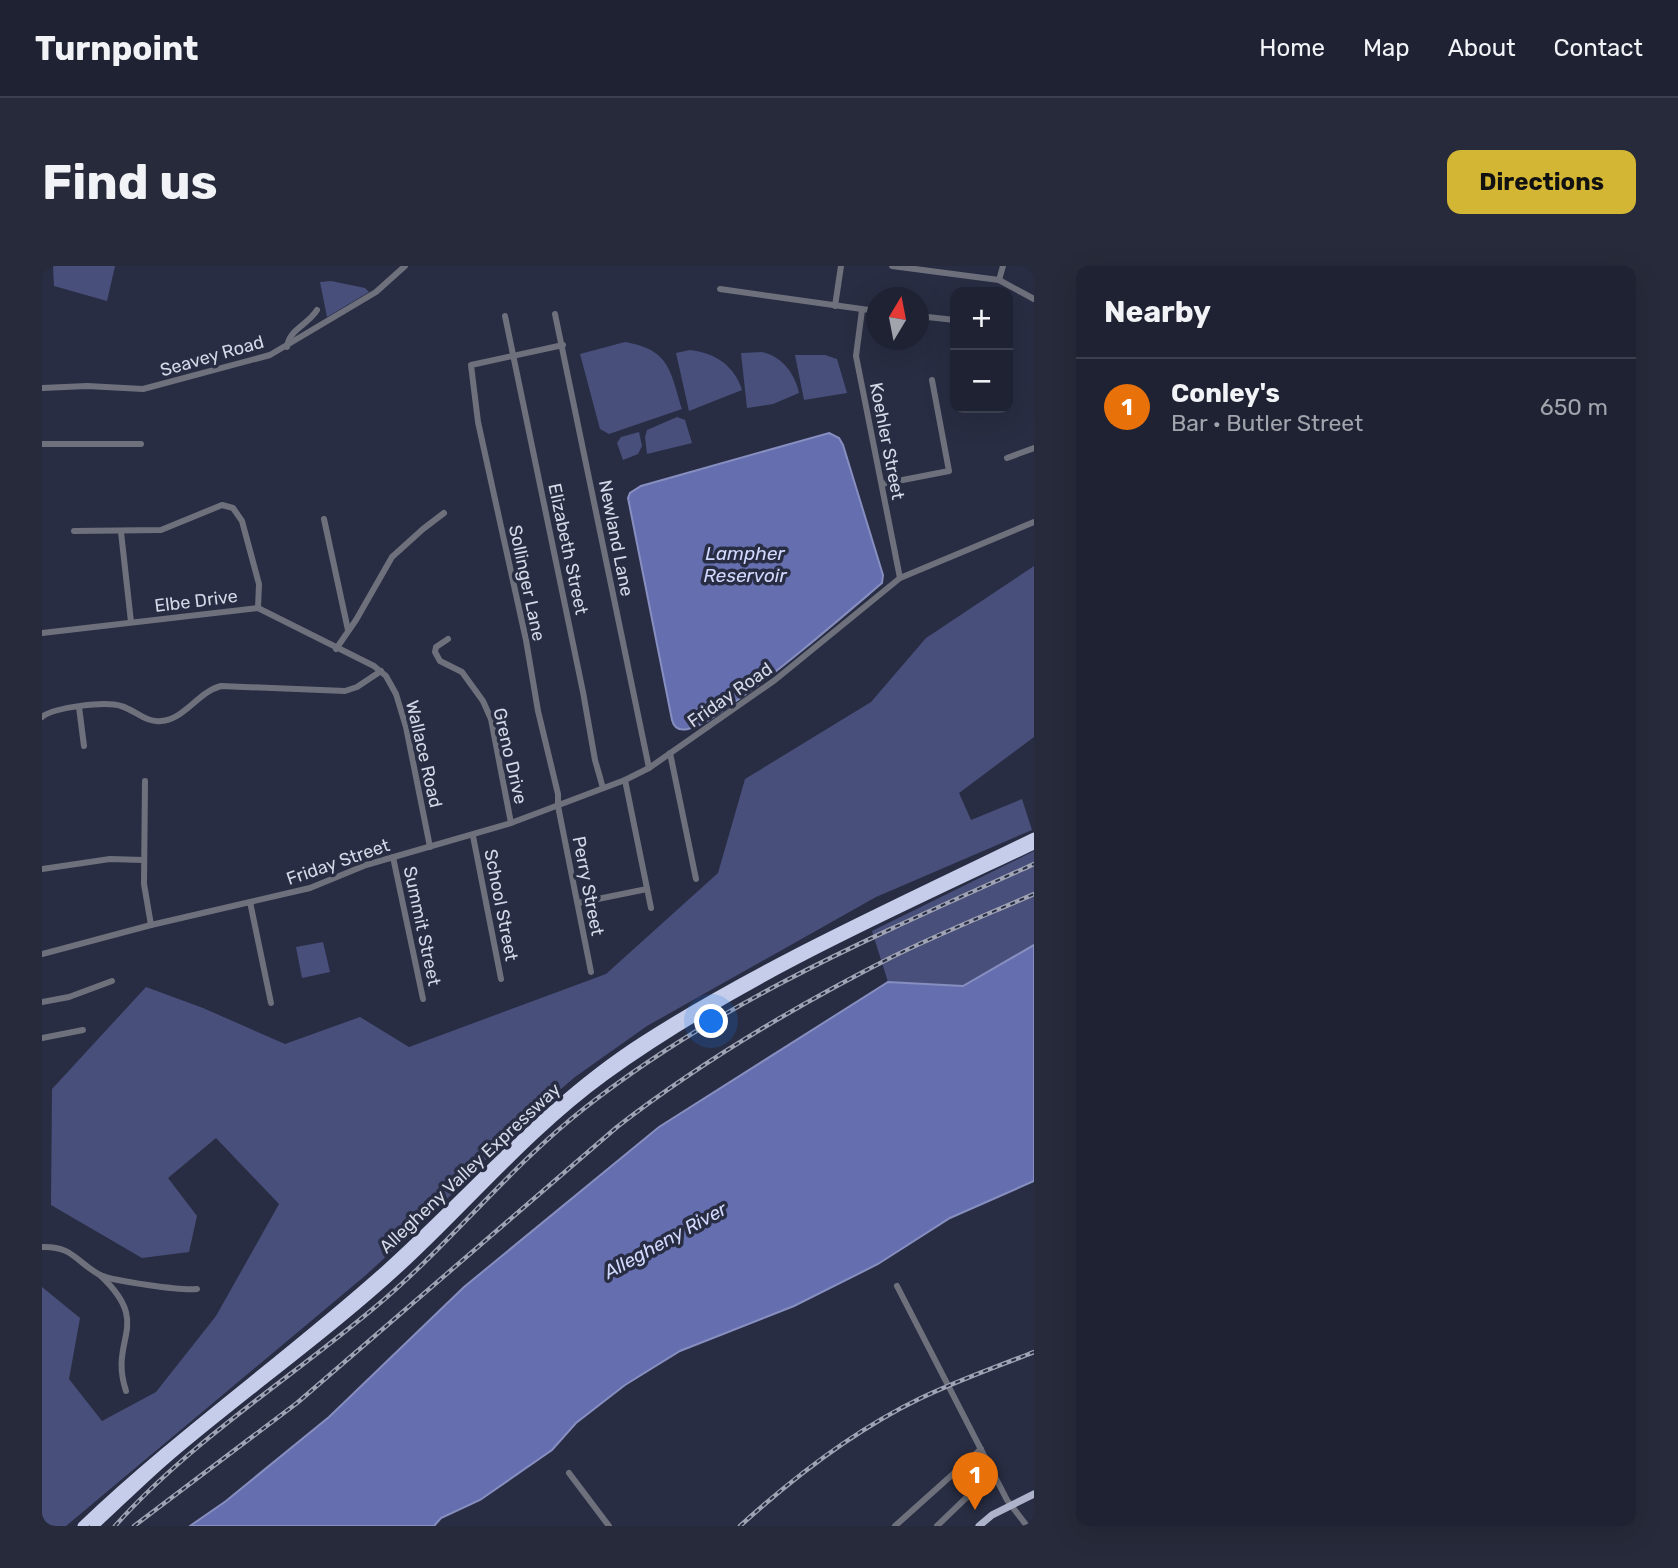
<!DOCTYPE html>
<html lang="en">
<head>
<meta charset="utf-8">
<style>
  body { margin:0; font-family:Rubik,sans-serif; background:#262a3a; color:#f1f3f6 }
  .controls { position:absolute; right:21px; top:21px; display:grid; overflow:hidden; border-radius:14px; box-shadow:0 7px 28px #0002 }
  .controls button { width:63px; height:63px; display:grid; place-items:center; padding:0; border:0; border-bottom:2px solid #3c3f4d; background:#1e2232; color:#f1f3f6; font:35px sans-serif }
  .compass { position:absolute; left:824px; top:21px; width:63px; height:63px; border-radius:50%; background:#1e2232; box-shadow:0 7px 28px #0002; rotate:10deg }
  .you { position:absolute; left:670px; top:756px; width:24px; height:24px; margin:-18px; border:5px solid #fff; border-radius:50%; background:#1a73e8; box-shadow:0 0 0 10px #1a73e833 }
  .badge { display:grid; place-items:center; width:46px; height:46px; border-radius:50%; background:#d4b635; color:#fff; font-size:23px; font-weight:700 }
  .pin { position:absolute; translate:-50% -58px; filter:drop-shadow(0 2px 4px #0008) }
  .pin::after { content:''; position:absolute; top:37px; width:24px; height:21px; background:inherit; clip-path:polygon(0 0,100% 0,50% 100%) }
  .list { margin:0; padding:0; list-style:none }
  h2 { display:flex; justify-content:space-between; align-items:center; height:91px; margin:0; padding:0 28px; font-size:30px }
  h2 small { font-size:23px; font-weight:400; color:#a1a4ac }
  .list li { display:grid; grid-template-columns:46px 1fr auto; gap:21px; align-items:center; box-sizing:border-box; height:98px; padding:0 28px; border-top:2px solid #3c3f4d }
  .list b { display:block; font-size:26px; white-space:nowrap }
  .list p { margin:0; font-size:23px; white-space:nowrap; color:#a1a4ac }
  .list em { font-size:23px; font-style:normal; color:#a1a4ac }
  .map { position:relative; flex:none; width:992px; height:1260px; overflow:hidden; border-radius:14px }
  header { display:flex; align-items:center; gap:42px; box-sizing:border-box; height:98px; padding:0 35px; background:#1e2232; border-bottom:2px solid #3c3f4d }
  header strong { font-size:33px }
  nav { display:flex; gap:38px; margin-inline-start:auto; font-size:24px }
  .intro { display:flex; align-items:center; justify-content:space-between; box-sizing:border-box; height:168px; padding:0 42px }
  h1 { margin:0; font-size:49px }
  .button { padding:18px 32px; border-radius:14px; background:#d4b635; color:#111; font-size:24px; font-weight:700 }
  main { display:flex; gap:42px; padding:0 42px }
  aside { flex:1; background:#1e2232; border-radius:14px; box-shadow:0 7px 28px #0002 }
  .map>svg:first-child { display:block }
  .green { fill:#484f7a }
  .water { fill:#656faf; stroke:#878ec0; stroke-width:2 }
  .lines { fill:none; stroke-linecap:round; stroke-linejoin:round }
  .minor { stroke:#6e717c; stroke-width:6 }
  .major { stroke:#adb3cb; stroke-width:7 }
  .highway { stroke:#c6cdea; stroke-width:9 }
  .rail-casing { stroke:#9fa3b4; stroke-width:4.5 }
  .rail { stroke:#282d43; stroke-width:2; stroke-dasharray:5; stroke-linecap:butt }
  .labels { text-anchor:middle; stroke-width:7; stroke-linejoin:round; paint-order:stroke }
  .street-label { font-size:18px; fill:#d5d8e7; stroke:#282d43 }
  .water-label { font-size:19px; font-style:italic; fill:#d1d9fe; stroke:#282d43 }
</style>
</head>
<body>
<header>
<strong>Turnpoint</strong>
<nav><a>Home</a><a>Map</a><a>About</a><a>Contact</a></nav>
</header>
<div class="intro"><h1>Find us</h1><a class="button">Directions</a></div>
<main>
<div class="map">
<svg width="992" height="1260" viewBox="0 0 992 1260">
  <rect width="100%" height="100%" fill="#282d43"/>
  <g class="green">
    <path d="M11,0H73L65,35L12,20Z"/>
    <path d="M289,15L323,22L327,26L285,51L278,16Z"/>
    <path d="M583,76C628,84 628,104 640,143L567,168L558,163L538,88Z"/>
    <path d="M648,84C673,87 692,99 700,124L647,145L634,87Z"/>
    <path d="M720,86C740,90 753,108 757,127L731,138L705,142L699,87Z"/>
    <path d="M753,89H783L795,93L805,127L762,134Z"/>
    <path d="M635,151L643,154L650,177L605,188L603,171L605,164Z"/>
    <path d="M597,166L600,180L596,188L581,194L575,177L579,171Z"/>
    <path d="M992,300V471L917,527L929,554L980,533L990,564L834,631L605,760L533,811L483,854L385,953L324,1009L24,1260H0V1021L38,1052L27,1113L60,1155L114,1126L174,1050L237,938L174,872L126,912L155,950L147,986L100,992L9,939L10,823L104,721L161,742L243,778L318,751L367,781L564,708L676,607L703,513L829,436L884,372Z"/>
    <path d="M992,585V679L921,720L846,716L830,665Z"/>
    <path d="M281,676L288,706L260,712L254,681Z"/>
  </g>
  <g class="water">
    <path d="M787,167L797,172L801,179L841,309L840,317C793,357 747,397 697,433C681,444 665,458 646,463C637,465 632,462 630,454L586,232L588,227L599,220Z"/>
    <path d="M992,679V915L908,952L836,998L752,1040L638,1085L583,1119L534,1157L510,1184L438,1234L399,1252L392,1260H148L184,1235L287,1151L422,1021L617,861L846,716L921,720Z"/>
  </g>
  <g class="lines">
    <g class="minor">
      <path d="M850,0L957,14L992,33"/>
      <path d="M957,14L961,0"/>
      <path d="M678,23L834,45"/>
      <path d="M793,40L799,0"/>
      <path d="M820,44L814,90L858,312"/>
      <path d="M513,48L607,502"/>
      <path d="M463,50L541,426L553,494L561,522"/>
      <path d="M876,50L913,54"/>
      <path d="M521,79L429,99L436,156L484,374L496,445L516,528V540L549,706"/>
      <path d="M245,81C247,63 266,59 275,44"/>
      <path d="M0,122L45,120L101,123L228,89L334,26L363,0"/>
      <path d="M0,178H99"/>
      <path d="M965,192L992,182"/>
      <path d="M840,218L907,205L890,114"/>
      <path d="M282,253L306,364"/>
      <path d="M32,265L119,264L180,239L191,242L200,255L217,318L216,342"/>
      <path d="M79,266L89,356"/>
      <path d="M0,367L216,342L332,400L344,410L354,428L364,461L388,581"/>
      <path d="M406,373L394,381L393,386L398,395L420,406L441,435L449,453L469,557"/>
      <path d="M294,383L314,354L350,291L381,263L402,247"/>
      <path d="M37,441L42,480"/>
      <path d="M0,451C12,441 64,435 79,440C93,444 104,457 119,455C142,454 156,426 179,420L303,425L315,421L339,405"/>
      <path d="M628,487L654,613"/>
      <path d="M583,514L609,642"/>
      <path d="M103,515L102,618L109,659"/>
      <path d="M431,570L459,713"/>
      <path d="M351,591L381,733"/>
      <path d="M0,603L68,593L101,594"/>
      <path d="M208,636L229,737"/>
      <path d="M536,637L605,623"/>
      <path d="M0,688L109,659L268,622L324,599L469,557L583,514L607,502L733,414L858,312L992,256"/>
      <path d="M0,736L27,731L70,715"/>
      <path d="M0,772L41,764"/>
      <path d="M0,981C31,980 34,996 58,1009C71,1015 140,1025 155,1023"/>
      <path d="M58,1009C112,1060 66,1071 84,1125"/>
      <path d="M855,1020L965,1234L985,1260"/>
      <path d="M527,1207L567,1260"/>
      <path d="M853,1260L939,1183"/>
      <path d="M895,1260L925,1231"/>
    </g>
    <path class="major" d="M937,1260L950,1249L992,1228"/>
    <g class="highway">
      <path d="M40,1260C136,1168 245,1092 344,1003C430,926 503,837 602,774C726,695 860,636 992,571"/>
      <path d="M52,1260C75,1239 97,1217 121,1196C201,1127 288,1067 366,994C431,933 490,863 563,810C695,715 846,648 992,579"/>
    </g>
    <defs>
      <g id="rail">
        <path d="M73,1260C148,1176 246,1114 332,1042C407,980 467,901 544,841C679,735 837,668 992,598"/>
        <path d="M92,1260L255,1137L575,861C659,796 752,741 846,693C894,669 944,649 992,628"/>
        <path d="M698,1260C752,1211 811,1165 877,1133C914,1115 954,1101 992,1086"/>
      </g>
    </defs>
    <use href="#rail" class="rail-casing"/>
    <use href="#rail" class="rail"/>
  </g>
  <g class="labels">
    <g class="street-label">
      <text transform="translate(170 90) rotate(-16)" y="6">Seavey Road</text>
      <text transform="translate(845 175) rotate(79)" y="6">Koehler Street</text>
      <text transform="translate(574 272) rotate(79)" y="6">Newland Lane</text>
      <text transform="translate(526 283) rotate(78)" y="6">Elizabeth Street</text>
      <text transform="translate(485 317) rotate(78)" y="6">Sollinger Lane</text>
      <text transform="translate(154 335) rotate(-7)" y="6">Elbe Drive</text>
      <text transform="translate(688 429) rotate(-35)" y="6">Friday Road</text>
      <text transform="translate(382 488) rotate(77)" y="6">Wallace Road</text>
      <text transform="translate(468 490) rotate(77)" y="6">Greno Drive</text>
      <text transform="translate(296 596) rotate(-19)" y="6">Friday Street</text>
      <text transform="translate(546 620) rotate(79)" y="6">Perry Street</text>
      <text transform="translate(459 639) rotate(79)" y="6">School Street</text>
      <text transform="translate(380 660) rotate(78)" y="6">Summit Street</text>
      <text transform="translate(428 902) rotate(-43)" y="6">Allegheny Valley Expressway</text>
    </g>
    <g class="water-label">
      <text x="703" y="294">Lampher<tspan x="703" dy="22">Reservoir</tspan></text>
      <text transform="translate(623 974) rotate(-29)" y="7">Allegheny River</text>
    </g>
  </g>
</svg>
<div class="controls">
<button>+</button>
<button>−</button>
</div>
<svg class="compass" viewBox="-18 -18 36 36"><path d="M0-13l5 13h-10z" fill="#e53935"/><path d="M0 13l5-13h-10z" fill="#a1a4ac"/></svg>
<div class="you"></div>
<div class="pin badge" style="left:933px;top:1244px;background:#e8710a">1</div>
</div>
<aside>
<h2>Nearby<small></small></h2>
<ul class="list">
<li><span class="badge" style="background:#e8710a">1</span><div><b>Conley's</b><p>Bar · Butler Street</p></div><em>650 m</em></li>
</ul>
</aside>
</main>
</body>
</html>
